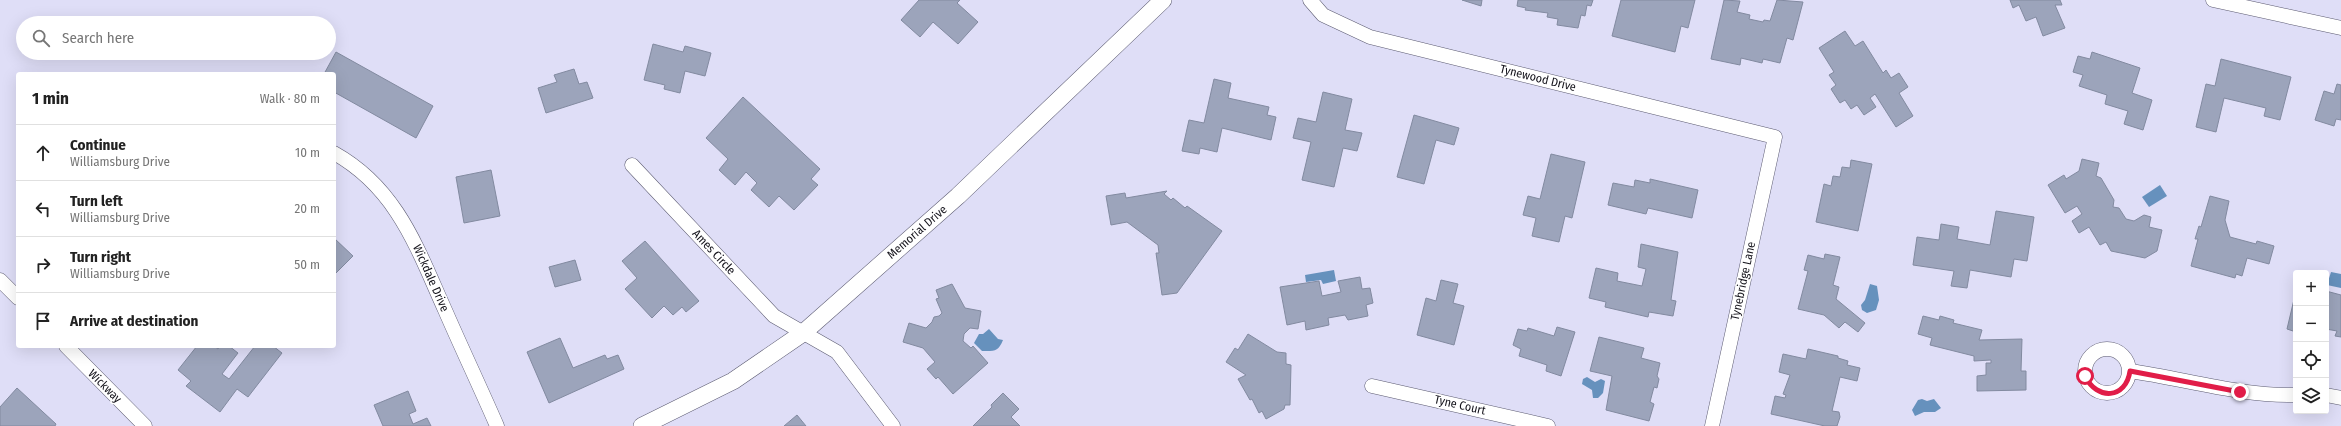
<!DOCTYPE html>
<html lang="en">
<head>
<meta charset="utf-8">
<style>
  body { margin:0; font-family:"Fira Sans Condensed",sans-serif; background:#f2f2f2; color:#222 }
  .controls { position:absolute; right:12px; bottom:12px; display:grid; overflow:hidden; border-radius:4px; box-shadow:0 4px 16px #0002 }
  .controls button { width:36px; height:36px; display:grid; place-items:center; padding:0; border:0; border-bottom:1px solid #e0e0e0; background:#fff; color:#222; font:20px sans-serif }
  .stop { position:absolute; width:12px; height:12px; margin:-9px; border:3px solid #e11d48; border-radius:50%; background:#fff }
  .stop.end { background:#e11d48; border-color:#fff; box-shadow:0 1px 4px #0008 }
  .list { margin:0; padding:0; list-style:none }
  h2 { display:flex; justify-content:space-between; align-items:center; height:52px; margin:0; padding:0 16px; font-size:17px }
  h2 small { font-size:13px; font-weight:400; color:#767676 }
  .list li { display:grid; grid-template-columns:26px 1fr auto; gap:12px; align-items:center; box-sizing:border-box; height:56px; padding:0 16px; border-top:1px solid #e0e0e0 }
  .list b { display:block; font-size:15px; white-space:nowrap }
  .list p { margin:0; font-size:13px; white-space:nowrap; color:#767676 }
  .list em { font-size:13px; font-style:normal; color:#767676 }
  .icon { flex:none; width:22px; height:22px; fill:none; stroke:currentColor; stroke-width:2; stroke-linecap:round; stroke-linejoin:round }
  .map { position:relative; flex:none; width:2341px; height:426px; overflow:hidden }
  .search { position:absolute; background:#fff; box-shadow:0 4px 16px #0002; left:16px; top:16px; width:320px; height:44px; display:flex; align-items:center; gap:10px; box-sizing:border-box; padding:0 14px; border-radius:22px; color:#767676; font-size:15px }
  .panel { position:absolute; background:#fff; box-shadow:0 4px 16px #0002; left:16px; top:72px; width:320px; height:276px; border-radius:4px }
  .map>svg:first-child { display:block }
  .water { fill:#6691bd }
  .building { fill:#9ca4bb; stroke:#828aa0 }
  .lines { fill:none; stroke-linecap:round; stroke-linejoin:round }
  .minor-casing { stroke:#5c5b71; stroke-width:15 }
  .tertiary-casing { stroke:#5c5b71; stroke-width:18 }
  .minor { stroke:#fff; stroke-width:14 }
  .tertiary { stroke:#fff; stroke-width:17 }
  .route { stroke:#e11d48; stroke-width:5 }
  .labels { text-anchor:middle; stroke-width:3; stroke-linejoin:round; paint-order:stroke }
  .street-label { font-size:12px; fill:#13121a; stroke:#fff }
</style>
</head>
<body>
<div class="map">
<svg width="2341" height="426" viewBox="0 0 2341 426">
  <rect width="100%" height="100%" fill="#dfdef7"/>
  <g class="water">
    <path d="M2160,185L2167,196L2149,207L2142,197Z"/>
    <path d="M1334,270L1336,281L1323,284L1321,280L1306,282L1305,275Z"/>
    <path d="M2331,272L2341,274V288L2327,285Z"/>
    <path d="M1870,284L1877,286L1879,300L1876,310L1867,313L1862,310L1861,305L1865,300Z"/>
    <path d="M989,329L998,339L1003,340C998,352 995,351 982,351L974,343L979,334H983Z"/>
    <path d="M1587,377L1595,382L1601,379L1605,381L1603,393L1598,398H1593L1592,390L1582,384L1583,379Z"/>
    <path d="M1922,399L1927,401L1934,399L1941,408L1935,412H1924L1915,416L1912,410L1918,400Z"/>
  </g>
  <g class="building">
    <path d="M919,0H960L957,3L978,22L958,44L933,22L920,37L901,20Z"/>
    <path d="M1462,0H1482L1481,6Z"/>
    <path d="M1518,0H1593L1591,6L1587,5L1585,16L1581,15L1578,28L1557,25L1558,19L1547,17L1548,13L1525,10L1526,8L1517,6Z"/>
    <path d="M1621,0H1695L1688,28L1681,26L1675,52L1612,36Z"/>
    <path d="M1724,0L1740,1L1737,12L1750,15L1749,19L1763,22L1764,20L1770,21L1777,0L1803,2L1793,40L1787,38L1780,63L1763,59L1762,63L1741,58L1740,65L1711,59Z"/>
    <path d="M2010,0H2060L2062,5H2055L2065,28L2043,36L2036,17L2026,21L2019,5L2013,8Z"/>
    <path d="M1845,31L1855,46L1863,41L1883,73L1886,70L1891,78L1899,73L1908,87L1899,93L1913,116L1896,127L1875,94L1870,98L1876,107L1864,115L1857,105L1851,109L1845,100L1840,103L1831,89L1836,85L1829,75L1834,72L1819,48Z"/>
    <path d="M653,44L683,52L685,46L711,53L705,76L685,71L680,93L664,89L665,85L644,80Z"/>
    <path d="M336,52L433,106L416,138L334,92V74H324Z"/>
    <path d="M2092,52L2140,68L2132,93L2152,100L2143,130L2124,124L2128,111L2105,104L2107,95L2079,86L2083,75L2073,72L2078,56L2090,59Z"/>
    <path d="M2221,59L2291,77L2280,120L2264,116L2266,108L2224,98L2216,132L2196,127L2206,84L2215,86Z"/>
    <path d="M574,69L579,84L587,82L593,98L546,113L538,88L557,82L554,75Z"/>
    <path d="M1214,79L1231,83L1228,98L1269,107L1267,115L1276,117L1271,140L1222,128L1217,152L1200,148L1199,154L1182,151L1189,120L1204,123Z"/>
    <path d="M2337,84L2341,85V120L2336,119L2334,126L2315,120L2324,91L2334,94Z"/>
    <path d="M1323,92L1352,99L1345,130L1362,133L1357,151L1343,148L1334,187L1302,180L1311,142L1293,138L1298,118L1316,122Z"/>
    <path d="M743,97L820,169L811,179L818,185L794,210L779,196L769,207L751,190L757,183L746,172L735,185L719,170L728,159L706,138Z"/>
    <path d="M1414,115L1459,128L1454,145L1436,140L1424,184L1397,177Z"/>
    <path d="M1551,154L1585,162L1572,218L1565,216L1559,242L1532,236L1536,218L1523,215L1528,196L1540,199Z"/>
    <path d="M2082,159L2099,163L2096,176L2101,178L2114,200L2113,207L2119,208L2126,219L2134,221L2144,215L2151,217L2149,227L2162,230L2157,251L2145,258L2111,251L2106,242L2100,245L2089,227L2079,233L2072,221L2082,214L2077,206L2065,213L2048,185L2064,175L2066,179L2079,171Z"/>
    <path d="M1851,160L1872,164L1858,231L1816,222L1824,184L1831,186L1833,176L1840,177L1842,167L1850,168Z"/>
    <path d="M491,170L500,216L464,223L456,177Z"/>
    <path d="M1650,179L1698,190L1692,218L1648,208L1646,214L1608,205L1613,183L1634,187L1635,180L1650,183Z"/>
    <path d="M1167,191L1164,194L1171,200L1173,198L1185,208L1187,206L1222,231L1177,293L1162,295L1156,253H1159L1158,245L1127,222L1111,225L1106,196L1125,193L1126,198Z"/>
    <path d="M2210,196L2229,201L2225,220L2230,237L2256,244L2257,241L2274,246L2269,264L2247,258L2242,276L2236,274L2235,278L2191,266L2198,239H2195L2199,226L2201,227Z"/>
    <path d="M1996,211L2034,217L2027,261L2014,259L2011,277L1970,270L1967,288L1951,286L1954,271L1913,265L1917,237L1939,240L1941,224L1959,227L1957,239L1990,245Z"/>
    <path d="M334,238L353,256L334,275Z"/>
    <path d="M645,241L699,301L686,312L682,307L673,315L664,306L652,318L625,289L637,278L622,261Z"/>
    <path d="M1641,244L1678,252L1671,300L1676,301L1673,316L1649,312L1648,317L1605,307L1606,302L1589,298L1596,268L1618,273L1617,281L1642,286L1646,269L1638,267Z"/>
    <path d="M1825,254L1840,257L1833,285L1839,287L1836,299L1865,323L1858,332L1845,322L1839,328L1824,315L1798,309L1808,271L1804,270L1808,255L1824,259Z"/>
    <path d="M575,260L581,280L555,287L549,267Z"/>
    <path d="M1360,277L1362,289L1370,288L1373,303L1366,305L1368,316L1348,320L1345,315L1328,318L1329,325L1306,330L1305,321L1287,325L1280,287L1319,281L1322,296L1341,292L1338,281Z"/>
    <path d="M1441,280L1458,284L1453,303L1464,306L1454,345L1417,335L1426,298L1436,301Z"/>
    <path d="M952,284L965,308L981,311L978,329L970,328L964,334L963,341L971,348L973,346L988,363L953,394L938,377L936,379L927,369L935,362L923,348L903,342L909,323L926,328L932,322L934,317L939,316L942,313L936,299L939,298L936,290Z"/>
    <path d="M2296,291V332L2287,329Z"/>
    <path d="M2326,291L2341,295V337L2335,336L2337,331L2326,329Z"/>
    <path d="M1923,316L1939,320L1940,316L1954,320L1953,323L1982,330L1979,340L2022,339L2021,371H2026V390L1977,391V376L1986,375V363H1991V360L1974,361V356L1930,345L1932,338L1918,334Z"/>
    <path d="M1557,327L1575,332L1561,376L1546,371L1547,365L1519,356L1521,349L1513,345L1518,329L1527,331L1528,328L1554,336Z"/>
    <path d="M1248,334L1277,352L1286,353V364L1291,365L1290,405H1285L1284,409L1266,419L1262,411L1259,413L1252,399L1250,400L1238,379L1246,375L1226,362L1235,348L1238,350Z"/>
    <path d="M1599,337L1644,348L1641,358L1660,363L1657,376L1659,379L1657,388L1654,387L1650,402L1654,404L1649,421L1606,410L1612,376L1590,371Z"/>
    <path d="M560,338L573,368L605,355L607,359L618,355L624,369L549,403L527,352Z"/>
    <path d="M197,346H214L218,349L220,346H229L238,353L222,374L229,379L255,346H273L282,353L248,397L237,389L220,412L186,386L191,381L178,370Z"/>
    <path d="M1808,349L1838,356V358L1848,361L1847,365L1860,368L1857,381L1840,377L1832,411L1839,412L1840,417L1837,426H1825L1771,414L1775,396L1785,398L1786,395L1783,394L1790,375L1779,372L1783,354L1806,359Z"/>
    <path d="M17,388L56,424L55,426H0V407Z"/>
    <path d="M408,391L416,411L409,414L413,424L427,418L431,426H383L374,405Z"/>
    <path d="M1003,393L1019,409L1011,417L1020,426H973L992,407L991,405Z"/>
    <path d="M797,415L806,426H784Z"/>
  </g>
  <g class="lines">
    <defs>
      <g id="minor">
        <path d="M1310,0L1323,15L1370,37L1775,137L1712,426"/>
        <path d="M2213,0L2341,28"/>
        <path d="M334,153C397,188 417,248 445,310C462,349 480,387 497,426"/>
        <path d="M632,165L774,316L837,352L893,426"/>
        <path d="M0,280L18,298"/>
        <path d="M66,346L145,426"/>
        <circle cx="2107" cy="371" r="22"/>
        <path d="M2130,371C2186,379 2239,396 2296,395"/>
        <path d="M1372,386L1548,426"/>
        <path d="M2326,395L2341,398"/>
      </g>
      <path id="tertiary" d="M642,426L733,381L803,333L958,196L1163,0"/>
    </defs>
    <use href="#minor" class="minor-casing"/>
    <use href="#tertiary" class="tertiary-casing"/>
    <use href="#minor" class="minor"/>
    <use href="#tertiary" class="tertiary"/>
  </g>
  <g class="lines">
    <path class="route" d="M2085,376C2097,401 2126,399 2130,371L2240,392"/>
  </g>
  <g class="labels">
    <g class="street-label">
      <text transform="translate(1538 78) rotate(14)" y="4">Tynewood Drive</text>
      <text transform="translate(917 232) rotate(-41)" y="4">Memorial Drive</text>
      <text transform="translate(714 252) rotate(47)" y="4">Ames Circle</text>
      <text transform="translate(431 278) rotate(66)" y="4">Wickdale Drive</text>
      <text transform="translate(1743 281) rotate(-78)" y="4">Tynebridge Lane</text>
      <text transform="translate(105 386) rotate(45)" y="4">Wickway</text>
      <text transform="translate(1460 405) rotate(13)" y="4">Tyne Court</text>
    </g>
  </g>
</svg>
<div class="controls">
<button>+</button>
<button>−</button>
<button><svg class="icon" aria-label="locate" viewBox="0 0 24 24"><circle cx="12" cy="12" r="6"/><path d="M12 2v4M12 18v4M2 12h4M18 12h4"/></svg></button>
<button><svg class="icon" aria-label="layers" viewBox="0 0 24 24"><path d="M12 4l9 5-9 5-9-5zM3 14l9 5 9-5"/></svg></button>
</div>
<div class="stop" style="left:2085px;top:376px"></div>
<div class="stop end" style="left:2240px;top:392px"></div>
<div class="search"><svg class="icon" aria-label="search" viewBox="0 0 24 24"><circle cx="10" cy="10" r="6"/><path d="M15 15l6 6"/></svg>Search here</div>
<section class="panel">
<h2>1 min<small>Walk · 80 m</small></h2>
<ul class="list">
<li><svg class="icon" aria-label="ahead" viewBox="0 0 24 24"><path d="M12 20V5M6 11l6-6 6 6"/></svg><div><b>Continue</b><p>Williamsburg Drive</p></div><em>10 m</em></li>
<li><svg class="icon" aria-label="left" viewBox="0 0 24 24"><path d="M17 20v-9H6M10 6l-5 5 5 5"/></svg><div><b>Turn left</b><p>Williamsburg Drive</p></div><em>20 m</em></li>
<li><svg class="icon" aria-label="right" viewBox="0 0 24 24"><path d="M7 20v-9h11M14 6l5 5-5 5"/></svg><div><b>Turn right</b><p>Williamsburg Drive</p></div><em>50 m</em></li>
<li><svg class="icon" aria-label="arrive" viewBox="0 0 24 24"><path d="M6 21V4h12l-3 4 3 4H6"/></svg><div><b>Arrive at destination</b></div></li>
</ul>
</section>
</div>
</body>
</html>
